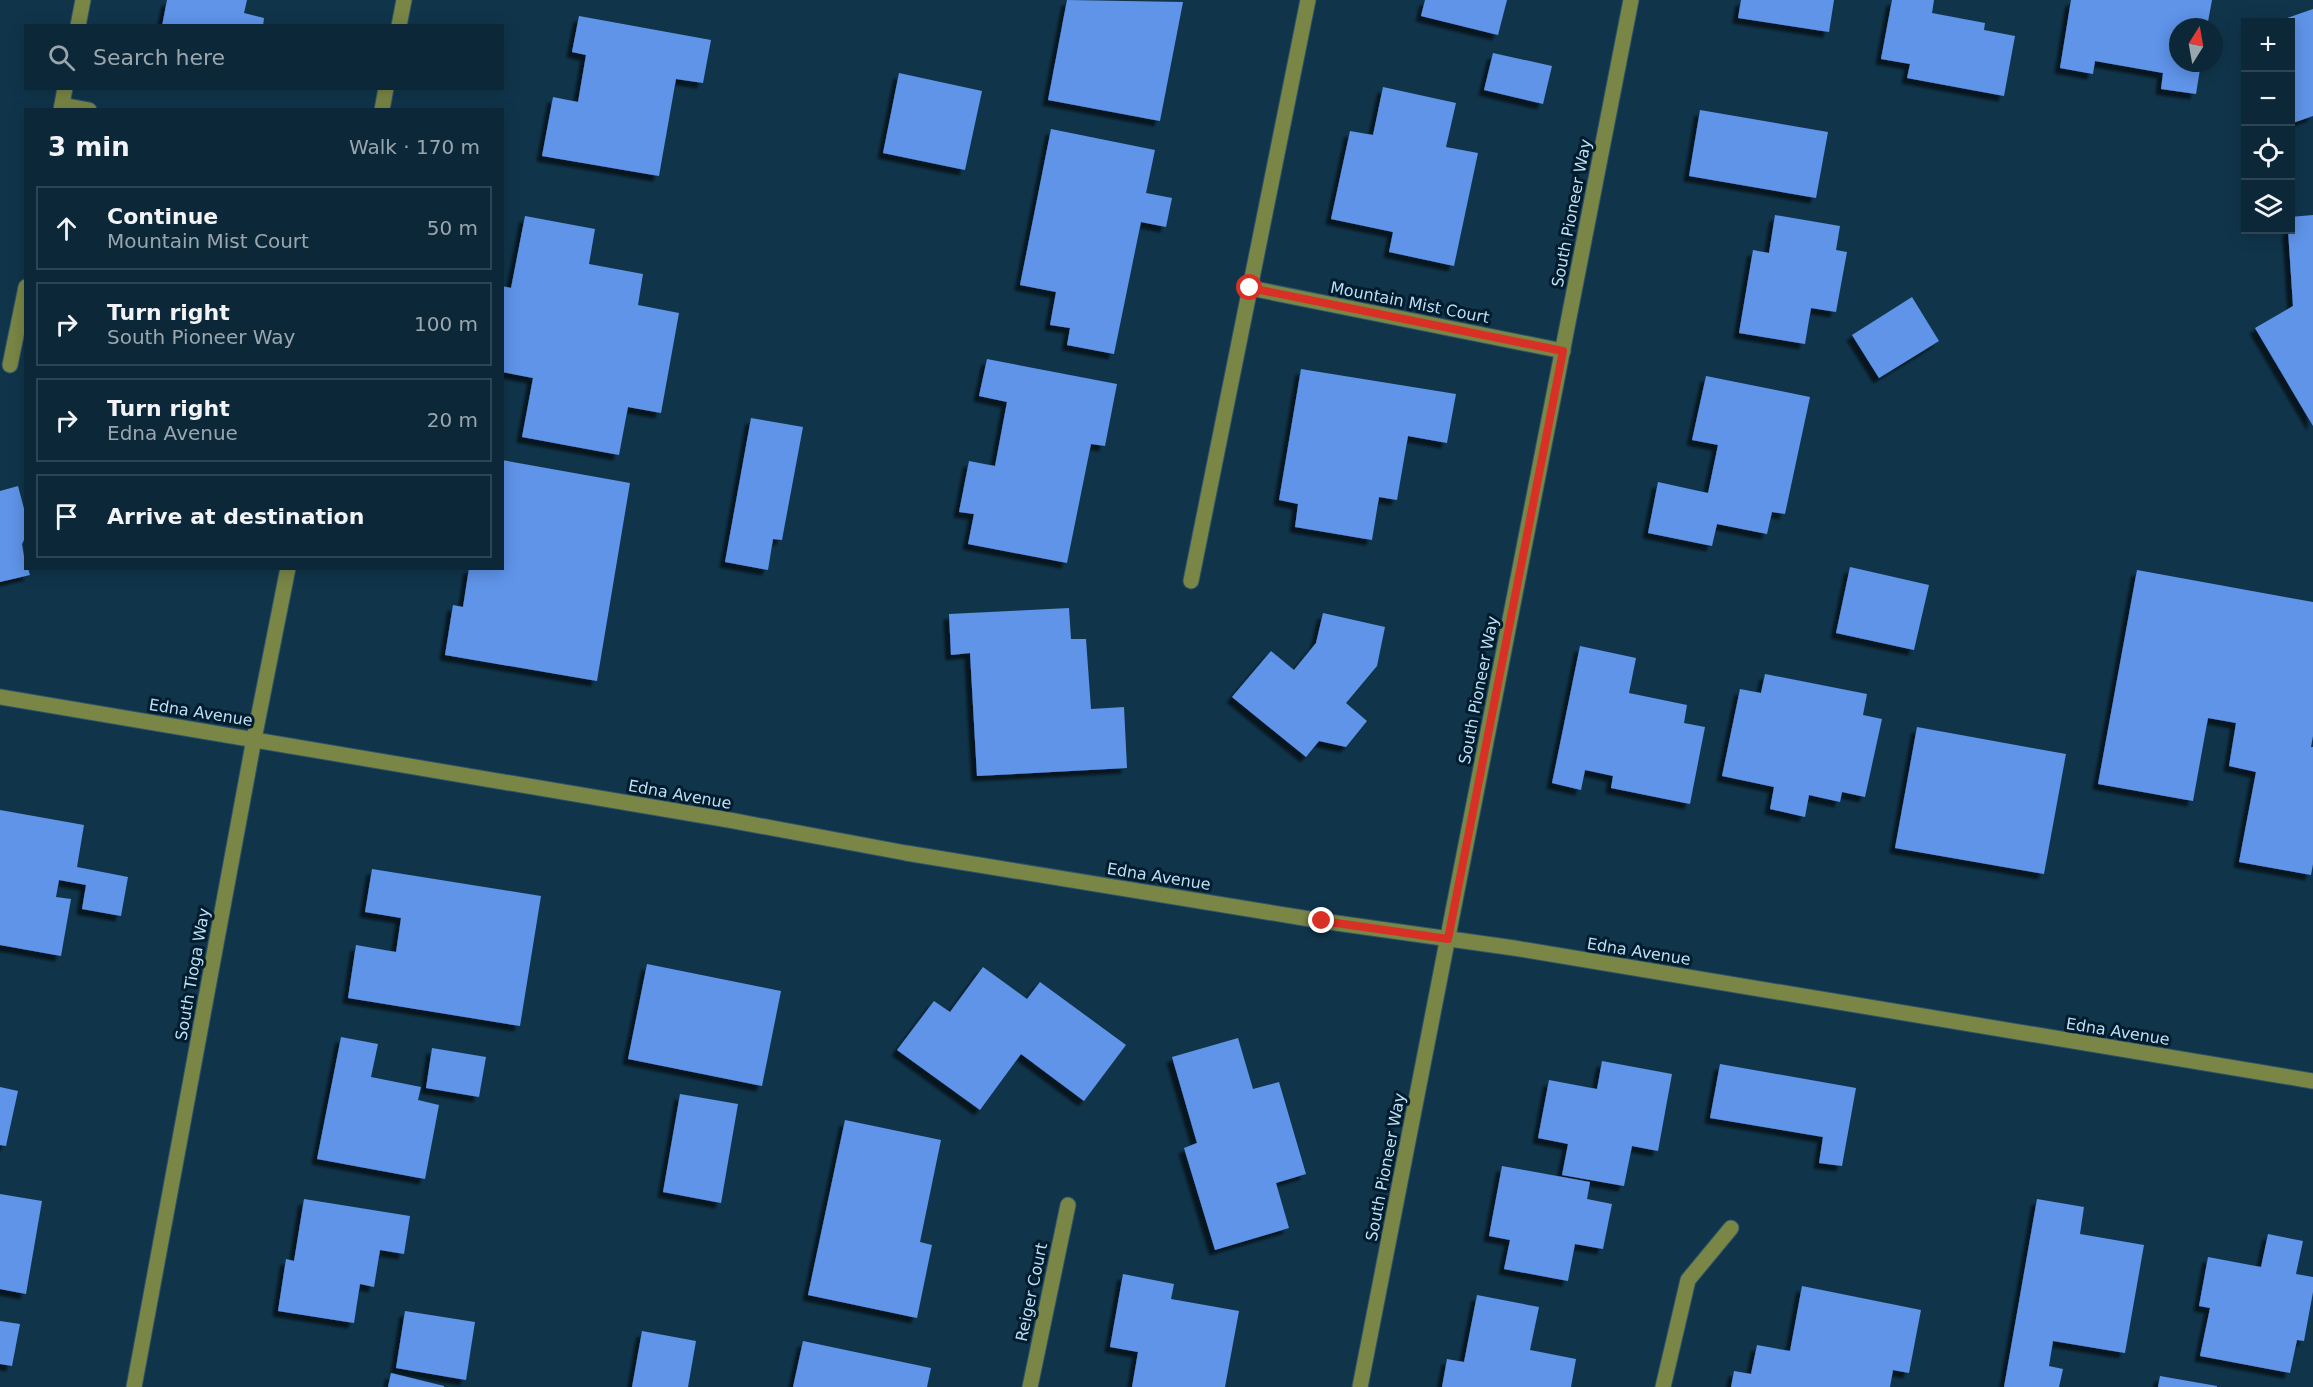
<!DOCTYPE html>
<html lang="en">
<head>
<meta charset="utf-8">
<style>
  body { margin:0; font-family:"DejaVu Sans",sans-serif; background:#1a3443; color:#f1f3f6 }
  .controls { position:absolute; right:18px; top:18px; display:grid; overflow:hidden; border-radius:0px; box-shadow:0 3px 15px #0003 }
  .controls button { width:54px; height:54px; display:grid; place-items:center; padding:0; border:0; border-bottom:2px solid #2c4453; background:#0c2838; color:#f1f3f6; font:30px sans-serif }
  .compass { position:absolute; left:2169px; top:18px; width:54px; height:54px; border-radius:50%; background:#0c2838; box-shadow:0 3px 15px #0003; rotate:11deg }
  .stop { position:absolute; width:18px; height:18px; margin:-14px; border:4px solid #d93025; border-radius:50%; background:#fff }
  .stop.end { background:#d93025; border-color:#fff; box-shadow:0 2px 6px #0008 }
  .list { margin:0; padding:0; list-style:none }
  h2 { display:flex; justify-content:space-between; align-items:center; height:78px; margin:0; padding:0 24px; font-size:26px }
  h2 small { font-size:20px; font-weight:400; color:#9aa6ae }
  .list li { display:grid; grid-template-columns:39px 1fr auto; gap:18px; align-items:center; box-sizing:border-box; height:84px; margin:0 12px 12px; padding:0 12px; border:2px solid #2c4453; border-radius:0px }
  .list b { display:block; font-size:22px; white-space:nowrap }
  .list p { margin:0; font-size:20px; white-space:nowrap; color:#9aa6ae }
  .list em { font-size:20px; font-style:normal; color:#9aa6ae }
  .icon { flex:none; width:33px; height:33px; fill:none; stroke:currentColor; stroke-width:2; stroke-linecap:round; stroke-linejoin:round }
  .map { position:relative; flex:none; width:2313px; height:1387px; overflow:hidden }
  .search { position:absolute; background:#0c2838; box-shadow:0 3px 15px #0003; left:24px; top:24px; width:480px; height:66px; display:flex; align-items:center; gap:15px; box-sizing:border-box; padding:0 21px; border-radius:0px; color:#9aa6ae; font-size:22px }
  .panel { position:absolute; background:#0c2838; box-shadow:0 3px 15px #0003; left:24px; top:108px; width:480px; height:462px; border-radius:0px }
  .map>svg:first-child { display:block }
  .building { fill:#5e94e9; filter:url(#shadow) }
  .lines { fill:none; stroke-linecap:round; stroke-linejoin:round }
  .minor-casing { stroke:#2f546a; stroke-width:17 }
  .minor { stroke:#798646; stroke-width:15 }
  .route { stroke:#d93025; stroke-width:8 }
  .labels { text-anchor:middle; stroke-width:6; stroke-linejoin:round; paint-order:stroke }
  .street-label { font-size:16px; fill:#bedff6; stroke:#001c2d }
</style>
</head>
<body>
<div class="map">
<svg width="2313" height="1387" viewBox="0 0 2313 1387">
  <defs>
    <filter id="shadow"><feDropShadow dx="-5.5" dy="5.5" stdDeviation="1.5" flood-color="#0009"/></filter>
  </defs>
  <rect width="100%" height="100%" fill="#10354b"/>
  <g class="building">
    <path d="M167,0H247L244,13L264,18L263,26H162Z"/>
    <path d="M1067,0L1183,2L1160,121L1048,100Z"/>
    <path d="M1425,0H1507L1498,35L1421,16Z"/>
    <path d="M1741,0H1834L1829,32L1738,18Z"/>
    <path d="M1892,0H1934L1932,13L1985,23L1984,30L2015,36L2004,96L1907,78L1910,64L1881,59Z"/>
    <path d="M2071,0H2212L2207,27H2178V63H2201L2196,94L2161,89L2163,73L2095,61L2093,74L2060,68Z"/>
    <path d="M2313,9V116L2290,124V22H2276Z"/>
    <path d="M579,16L711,40L703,83L676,79L659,176L542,156L553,97L578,102L586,55L572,52Z"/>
    <path d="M1493,53L1552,66L1543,104L1484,90Z"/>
    <path d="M899,73L982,91L965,170L883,153Z"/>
    <path d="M1383,87L1456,103L1446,147L1478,153L1454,266L1389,252L1393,232L1331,219L1350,131L1373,135Z"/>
    <path d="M1700,110L1828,132L1816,198L1689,176Z"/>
    <path d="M1051,129L1155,150L1146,193L1172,198L1166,227L1141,222L1114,354L1067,345L1070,328L1050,325L1056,292L1020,285Z"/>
    <path d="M1775,215L1840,226L1836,250L1847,252L1836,312L1811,308L1805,344L1739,333L1753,250L1769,253Z"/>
    <path d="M2313,215V426L2255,328L2293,306L2288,230H2290V217Z"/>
    <path d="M525,216L595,229L589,264L643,274L638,305L679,313L661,413L628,407L619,455L522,437L533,378L502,372V286L511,288Z"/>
    <path d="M1912,297L1939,341L1879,378L1852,335Z"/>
    <path d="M987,359L1117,384L1105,446L1091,444L1067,563L968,544L974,514L959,512L969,461L995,466L1007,402L979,396Z"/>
    <path d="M1301,369L1456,394L1447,443L1408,436L1397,500L1379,497L1372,540L1295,527L1298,504L1279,500Z"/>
    <path d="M1706,376L1810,397L1785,514L1772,512L1767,534L1717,524L1712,546L1648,533L1658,482L1708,493L1718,445L1692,440Z"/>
    <path d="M751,418L803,427L782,540L773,539L768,570L725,562Z"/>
    <path d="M502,460L630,483L597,681L445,655L453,605L463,607L469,568H502Z"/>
    <path d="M18,486L26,516V536L22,544L26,568H28L30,575L0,582V491Z"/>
    <path d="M1850,567L1929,585L1914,650L1836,633Z"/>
    <path d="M2137,570L2313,602V736L2311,747H2313V864L2311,875L2239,862L2256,772L2229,766L2236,723L2208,718L2193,801L2098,784Z"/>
    <path d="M1069,608L1071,639H1086L1091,709L1124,707L1127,768L977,776L970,653L951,655L949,614Z"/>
    <path d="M1323,613L1385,627L1377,666L1346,703L1367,721L1346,747L1319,741L1306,757L1232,697L1271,651L1294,670L1316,643Z"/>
    <path d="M1580,646L1636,658L1629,693L1687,705L1684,723L1705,727L1690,804L1611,788L1613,776L1585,770L1581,790L1552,783Z"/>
    <path d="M1765,674L1867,694L1863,715L1882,719L1865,797L1842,792L1840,802L1809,795L1805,817L1770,809L1774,787L1722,776L1740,689L1761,693Z"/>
    <path d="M1917,727L2066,754L2044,874L1895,848Z"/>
    <path d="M0,810L84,825L77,867L128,877L121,916L82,909L86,885L59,880L56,897L71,899L61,956L0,945Z"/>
    <path d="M372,869L541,896L520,1026L348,998L356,945L396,952L401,918L365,912Z"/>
    <path d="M647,964L781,991L762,1086L628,1059Z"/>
    <path d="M983,967L1027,999L1040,982L1126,1045L1084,1101L1021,1054L980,1110L897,1050L934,1001L950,1012Z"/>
    <path d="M341,1037L378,1044L371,1077L421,1087L418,1100L439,1105L425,1179L317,1159Z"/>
    <path d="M1238,1038L1253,1089L1279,1082L1306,1174L1276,1183L1289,1228L1215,1250L1184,1148L1197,1143L1172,1057Z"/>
    <path d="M432,1048L486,1057L479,1097L426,1088Z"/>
    <path d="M1602,1061L1672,1074L1658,1151L1632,1146L1624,1186L1562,1175L1568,1144L1538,1138L1549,1080L1597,1089Z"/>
    <path d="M1720,1064L1856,1088L1842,1166L1819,1163L1823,1137L1710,1118Z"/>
    <path d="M0,1087L18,1091L6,1146L0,1145Z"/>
    <path d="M680,1094L738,1104L721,1203L663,1192Z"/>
    <path d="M845,1120L941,1140L920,1242L932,1245L917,1318L808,1295Z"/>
    <path d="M1502,1166L1590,1182L1587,1199L1612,1204L1603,1249L1575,1244L1568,1281L1504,1269L1510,1240L1489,1236Z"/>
    <path d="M0,1194L42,1201L26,1294L0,1289Z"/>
    <path d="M304,1199L410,1216L404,1254L380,1250L374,1287L360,1284L354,1323L278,1311L286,1259L294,1261Z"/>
    <path d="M2037,1199L2084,1207L2080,1234L2144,1245L2125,1353L2053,1341L2049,1366L2063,1369L2059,1387H2004Z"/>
    <path d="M2268,1234L2303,1241L2296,1274L2313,1277V1292L2304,1341L2297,1340L2290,1373L2200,1356L2210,1308L2199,1306L2208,1257L2261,1267Z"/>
    <path d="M1123,1274L1174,1284L1171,1299L1239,1311L1225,1387H1132L1138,1352L1110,1347Z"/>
    <path d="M1802,1286L1921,1310L1909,1373L1893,1370L1890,1387H1731L1734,1371L1751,1374L1757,1345L1790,1351Z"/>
    <path d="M1477,1295L1539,1307L1530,1350L1576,1359L1571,1387H1442L1447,1359L1464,1362Z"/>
    <path d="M405,1311L475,1322L466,1380L396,1368Z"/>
    <path d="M0,1321L20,1324L12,1366L0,1364Z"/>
    <path d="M642,1331L696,1341L688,1387H632Z"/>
    <path d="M803,1341L931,1368L927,1387H793Z"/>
    <path d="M391,1373L444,1386V1387H388Z"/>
    <path d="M2160,1376L2217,1386V1387H2158Z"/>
  </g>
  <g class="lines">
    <defs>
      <g id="minor">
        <path d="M78,26L83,0"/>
        <path d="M399,26L404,0"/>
        <path d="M62,105L89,110"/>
        <path d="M61,110L65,88"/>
        <path d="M382,110L386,88"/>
        <path d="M1250,288L1563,351"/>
        <path d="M10,365L26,287"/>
        <path d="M1191,581L1308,0"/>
        <path d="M0,697L729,820L906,853L1322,921L1514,948L2313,1081"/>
        <path d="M134,1387L254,739L288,568"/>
        <path d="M1030,1387L1068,1205"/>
        <path d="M1360,1387L1631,0"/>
        <path d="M1663,1387L1688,1280L1731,1228"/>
      </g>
    </defs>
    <use href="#minor" class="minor-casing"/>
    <use href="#minor" class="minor"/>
  </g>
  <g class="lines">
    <path class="route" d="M1250,288L1563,351L1448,939L1322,921"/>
  </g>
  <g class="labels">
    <g class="street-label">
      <text transform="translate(1571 213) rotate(-79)" y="6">South Pioneer Way</text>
      <text transform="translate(1410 302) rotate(11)" y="6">Mountain Mist Court</text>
      <text transform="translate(1478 690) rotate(-79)" y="6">South Pioneer Way</text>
      <text transform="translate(201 712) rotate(9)" y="6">Edna Avenue</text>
      <text transform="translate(680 794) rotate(10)" y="6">Edna Avenue</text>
      <text transform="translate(1159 876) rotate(9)" y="6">Edna Avenue</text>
      <text transform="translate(1639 951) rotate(9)" y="6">Edna Avenue</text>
      <text transform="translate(192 974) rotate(-80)" y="6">South Tioga Way</text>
      <text transform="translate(2118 1031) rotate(9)" y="6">Edna Avenue</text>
      <text transform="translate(1385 1167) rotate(-79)" y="6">South Pioneer Way</text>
      <text transform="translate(1031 1292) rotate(-78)" y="6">Reiger Court</text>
    </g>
  </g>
</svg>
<div class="controls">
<button>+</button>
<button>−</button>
<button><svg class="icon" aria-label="locate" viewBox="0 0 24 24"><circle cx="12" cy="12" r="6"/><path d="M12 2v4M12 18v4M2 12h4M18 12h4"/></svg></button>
<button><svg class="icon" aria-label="layers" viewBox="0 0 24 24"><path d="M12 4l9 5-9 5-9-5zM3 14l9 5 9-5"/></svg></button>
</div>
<svg class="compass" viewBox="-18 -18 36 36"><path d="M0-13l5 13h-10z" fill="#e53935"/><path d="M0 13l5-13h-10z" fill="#9aa6ae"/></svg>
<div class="stop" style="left:1250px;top:288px"></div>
<div class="stop end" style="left:1322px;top:921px"></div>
<div class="search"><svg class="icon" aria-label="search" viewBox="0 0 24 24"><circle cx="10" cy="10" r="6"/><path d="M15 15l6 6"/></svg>Search here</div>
<section class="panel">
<h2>3 min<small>Walk · 170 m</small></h2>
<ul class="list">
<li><svg class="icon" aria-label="ahead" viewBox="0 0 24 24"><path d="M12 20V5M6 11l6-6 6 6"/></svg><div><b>Continue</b><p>Mountain Mist Court</p></div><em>50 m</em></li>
<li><svg class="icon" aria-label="right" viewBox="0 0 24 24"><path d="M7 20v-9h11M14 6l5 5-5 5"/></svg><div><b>Turn right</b><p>South Pioneer Way</p></div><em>100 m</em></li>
<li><svg class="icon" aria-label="right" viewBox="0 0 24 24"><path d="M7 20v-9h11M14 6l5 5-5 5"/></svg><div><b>Turn right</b><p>Edna Avenue</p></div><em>20 m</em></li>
<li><svg class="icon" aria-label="arrive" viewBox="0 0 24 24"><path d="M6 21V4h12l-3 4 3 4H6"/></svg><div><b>Arrive at destination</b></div></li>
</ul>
</section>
</div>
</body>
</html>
